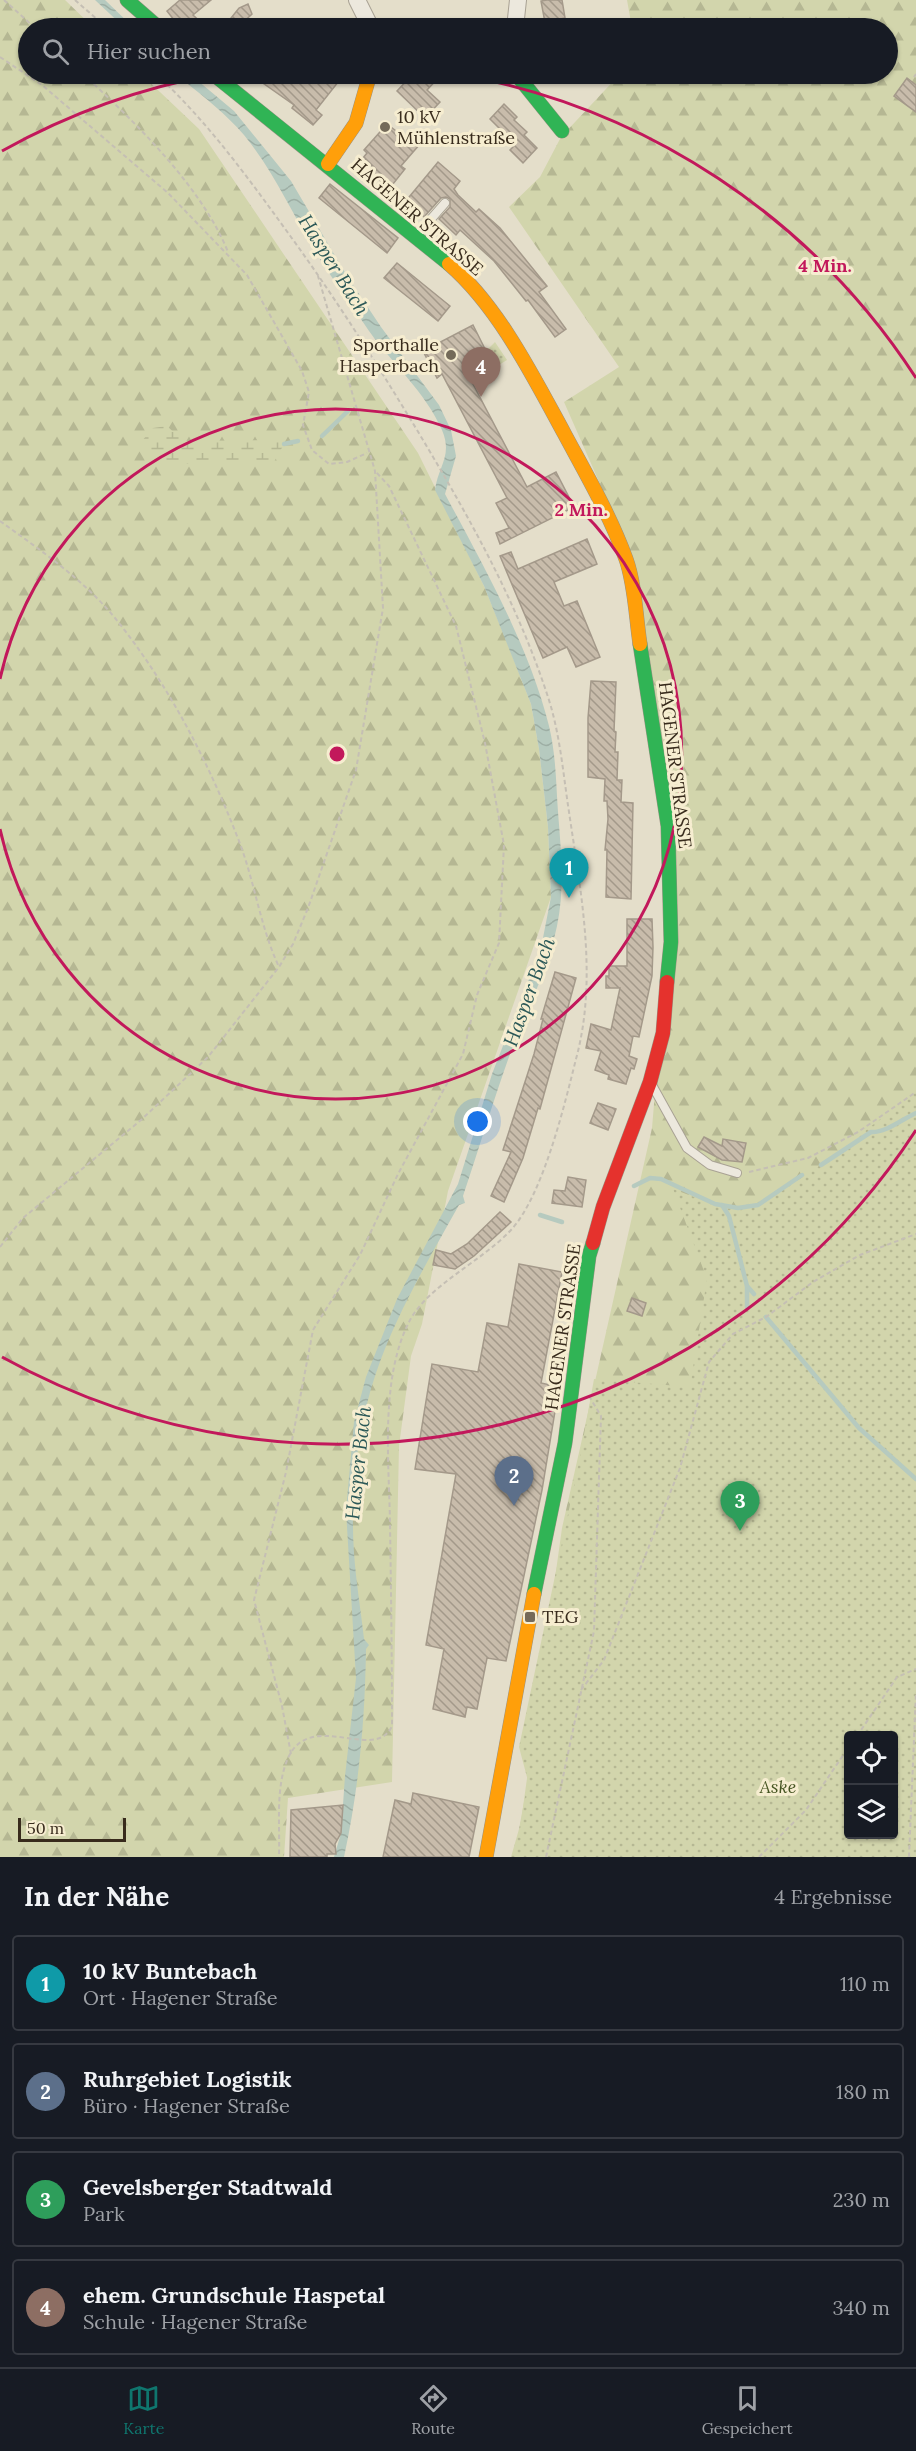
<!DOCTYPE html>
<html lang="de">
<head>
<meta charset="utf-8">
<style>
  body { margin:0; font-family:Lora,serif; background:#20242c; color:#f1f3f6 }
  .controls { position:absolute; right:18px; bottom:18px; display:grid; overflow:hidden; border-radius:6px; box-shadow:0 2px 4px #0004 }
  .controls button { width:54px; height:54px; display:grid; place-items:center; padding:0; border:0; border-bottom:2px solid #363941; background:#171b24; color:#f1f3f6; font:30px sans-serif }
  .scale { position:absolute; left:18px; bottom:15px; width:108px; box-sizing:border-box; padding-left:6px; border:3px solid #382b1c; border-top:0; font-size:16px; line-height:21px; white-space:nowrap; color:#382b1c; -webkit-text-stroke:4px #f6edd0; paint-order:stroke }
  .you { position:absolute; left:478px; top:1122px; width:21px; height:21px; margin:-15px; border:4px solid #fff; border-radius:50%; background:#1a73e8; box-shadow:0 0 0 9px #1a73e833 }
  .badge { display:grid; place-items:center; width:39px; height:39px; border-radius:50%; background:#0f766e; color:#fff; font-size:20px; font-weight:700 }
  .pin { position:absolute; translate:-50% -50px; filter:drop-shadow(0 2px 3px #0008) }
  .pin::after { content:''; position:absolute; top:32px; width:21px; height:18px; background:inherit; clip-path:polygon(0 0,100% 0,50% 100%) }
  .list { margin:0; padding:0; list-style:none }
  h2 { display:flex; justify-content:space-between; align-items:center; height:78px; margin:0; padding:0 24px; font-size:26px }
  h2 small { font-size:20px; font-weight:400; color:#9ea1a6 }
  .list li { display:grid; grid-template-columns:39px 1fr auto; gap:18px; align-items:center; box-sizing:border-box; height:96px; margin:0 12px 12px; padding:0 12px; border:2px solid #363941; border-radius:6px }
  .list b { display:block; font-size:22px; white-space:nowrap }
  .list p { margin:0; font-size:20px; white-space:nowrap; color:#9ea1a6 }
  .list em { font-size:20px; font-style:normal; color:#9ea1a6 }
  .icon { flex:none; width:33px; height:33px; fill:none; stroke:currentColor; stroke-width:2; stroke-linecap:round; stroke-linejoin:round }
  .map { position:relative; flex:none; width:916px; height:1857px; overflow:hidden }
  .search { position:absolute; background:#171b24; box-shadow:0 2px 4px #0004; left:18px; right:18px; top:18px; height:66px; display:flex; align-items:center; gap:15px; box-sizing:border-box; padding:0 21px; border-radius:33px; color:#9ea1a6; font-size:22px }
  .sheet { height:510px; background:#171b24 }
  nav { display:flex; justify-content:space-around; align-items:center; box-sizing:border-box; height:84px; border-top:2px solid #363941; background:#171b24; font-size:16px; color:#9ea1a6 }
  nav a { display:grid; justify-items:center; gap:3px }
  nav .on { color:#0f766e }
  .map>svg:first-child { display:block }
  .forest { fill:url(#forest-firs); fill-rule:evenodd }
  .wetland { fill:url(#wetland-marsh) }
  .park { fill:url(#park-dots); fill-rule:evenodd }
  .water { fill:url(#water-waves) }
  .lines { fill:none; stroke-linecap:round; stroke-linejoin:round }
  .stream { stroke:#b6cabf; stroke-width:4.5 }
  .building { fill:url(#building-back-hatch); stroke:#a4998a; stroke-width:1.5 }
  .lane-casing { stroke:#a9a294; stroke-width:10 }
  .street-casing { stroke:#a9a294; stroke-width:18 }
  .fast-casing { stroke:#999284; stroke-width:15 }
  .slow-casing { stroke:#999284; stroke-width:15 }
  .jam-casing { stroke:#999284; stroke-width:15 }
  .path { stroke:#c5bfb4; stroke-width:2; stroke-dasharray:4.5 3; stroke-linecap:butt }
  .lane { stroke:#ece8dd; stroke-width:8 }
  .street { stroke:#ece8dd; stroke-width:16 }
  .fast { stroke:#30b455; stroke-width:14 }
  .slow { stroke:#ff9f0a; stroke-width:14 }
  .jam { stroke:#e5322d; stroke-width:14 }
  .ring { fill:none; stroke:#c2185b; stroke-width:3 }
  .poi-dot { fill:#746a59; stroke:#f6edd0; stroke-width:2 }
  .labels { text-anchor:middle; stroke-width:6; stroke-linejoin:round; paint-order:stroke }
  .poi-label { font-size:18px; fill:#382b1c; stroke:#f6edd0; text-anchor:start }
  .street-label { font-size:18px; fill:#382b1c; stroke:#f6edd0 }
  .park-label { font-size:18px; font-style:italic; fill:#465522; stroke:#f6edd0 }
  .water-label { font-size:20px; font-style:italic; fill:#2b5857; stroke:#f6edd0 }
  .centre { fill:#c2185b; stroke:#f6edd0; stroke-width:3 }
  .ring-label { font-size:18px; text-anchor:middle; font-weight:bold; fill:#c2185b; stroke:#f6edd0; stroke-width:6; stroke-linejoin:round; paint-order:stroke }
</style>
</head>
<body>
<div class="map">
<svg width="916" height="1857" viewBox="0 0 916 1857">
  <defs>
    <pattern id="forest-firs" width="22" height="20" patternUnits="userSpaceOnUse" patternTransform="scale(1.5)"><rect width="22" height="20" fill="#d2d5ac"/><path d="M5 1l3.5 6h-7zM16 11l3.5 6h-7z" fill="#b5b793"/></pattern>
    <pattern id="wetland-marsh" width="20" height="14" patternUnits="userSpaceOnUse" patternTransform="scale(1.5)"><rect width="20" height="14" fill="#d2d5ac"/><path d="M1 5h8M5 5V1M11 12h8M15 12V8" fill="none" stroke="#b5b793"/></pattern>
    <pattern id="park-dots" width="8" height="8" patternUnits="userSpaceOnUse" patternTransform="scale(1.5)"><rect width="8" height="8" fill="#d2d5ac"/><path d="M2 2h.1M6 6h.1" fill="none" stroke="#b5b793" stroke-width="1.8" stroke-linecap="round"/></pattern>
    <pattern id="water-waves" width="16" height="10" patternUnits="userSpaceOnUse" patternTransform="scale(1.5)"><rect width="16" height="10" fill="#b6cabf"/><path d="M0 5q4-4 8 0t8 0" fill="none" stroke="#9daea4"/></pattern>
    <pattern id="building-back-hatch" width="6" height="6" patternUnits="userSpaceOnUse" patternTransform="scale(1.5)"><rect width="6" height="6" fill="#c8bcab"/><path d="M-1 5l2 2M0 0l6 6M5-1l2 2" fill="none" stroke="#a3998a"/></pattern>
  </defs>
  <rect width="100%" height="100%" fill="#e4deca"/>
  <g class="forest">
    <path d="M0,0H65L94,28H28V74H141L199,129L418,453L484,586L506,640L531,704L539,749L548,827L551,897L448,1191L422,1324L411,1356L399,1446L392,1782L288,1798L284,1857H0Z"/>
    <path d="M627,0H916V1857H516L562,1528L652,1128L676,844L633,559L564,402L619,367L509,207L540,177L561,137L620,74H888V28H632ZM848,1736H894V1834H848Z"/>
  </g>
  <path class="wetland" d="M167,426L183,441L283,440L284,444L274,462L170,464L143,450L141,442L153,428Z"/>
  <g class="park">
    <path d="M495,342L507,360L486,373L482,367L475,371L469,359L486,351Z"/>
    <path d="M916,1092V1857H511L519,1829L528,1781L519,1747L579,1462L594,1379L690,1387L707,1279L673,1189L726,1209L769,1199L815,1169ZM848,1736H894V1834H848Z"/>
  </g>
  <g class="water">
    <path d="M95,0H105L134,28H125Z"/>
    <path d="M187,75H191L234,111L291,181L347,276L381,327L439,405L451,430L456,456L445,494C484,567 529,646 549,726C556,755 556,783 558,812C561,851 565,887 557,926C548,970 526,1011 510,1054C493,1101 479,1149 463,1196L465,1203L459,1205C429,1259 396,1314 376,1373C357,1428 350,1495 354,1553C356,1582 361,1611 364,1639L369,1645L366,1649C365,1720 359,1788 344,1857H334L341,1833L345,1776L356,1678L346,1510L354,1422L366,1377L397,1299L458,1184L492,1074L541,948L551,897L548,827L539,749L531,704L484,586L435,490C438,466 453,456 442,430C426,393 392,363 369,331C351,304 332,279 315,251C292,213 273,170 244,135C226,114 204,97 183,80Z"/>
  </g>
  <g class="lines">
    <g class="stream">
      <path d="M322,436L348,411"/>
      <path d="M284,444L298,441"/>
      <path d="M821,1165L871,1132C886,1133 902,1119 916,1113"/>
      <path d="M634,1186L650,1178L661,1179L715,1204L738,1208L758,1205L802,1175"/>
      <path d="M722,1205L729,1216L747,1286L754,1294"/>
      <path d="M540,1215L562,1222"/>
      <path d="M747,1286V1307"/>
      <path d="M766,1317L859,1428L916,1479"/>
    </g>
  </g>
  <g class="building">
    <path d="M180,0H211L193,15L207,28H183L178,25L167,11Z"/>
    <path d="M547,0H562L565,18L560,19L561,28H546L541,1Z"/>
    <path d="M248,4L252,14L237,28H223L239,8Z"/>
    <path d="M250,74H330L339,81L316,110L322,115L313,125L292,108L294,105Z"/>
    <path d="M419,74H442L427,90L440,102L425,118L397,91L412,75L414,78Z"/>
    <path d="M907,78L916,85V112L894,96Z"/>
    <path d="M504,104L517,117L514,120L527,132L524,135L537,148L523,163L510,150L513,147L500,135L503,132L490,119Z"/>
    <path d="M387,124L404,137L408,133L420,144L401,166L405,169L389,189L372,174L376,170L363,158L367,153L364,150Z"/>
    <path d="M438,162L460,181L454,189L458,195L476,212L479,209L500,228L547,286L539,292L566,329L555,337L528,300L526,301L494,261L460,230L456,235L439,219L450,207V199L446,197L441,198L424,217L405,202Z"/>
    <path d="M330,184L398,238L387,253L319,198Z"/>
    <path d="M397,263L450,306L438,321L384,278Z"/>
    <path d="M473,325L486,351L462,363L527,487L556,472L574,507L500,544L496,533L509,528L496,503L507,498L442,374L437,378L423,351Z"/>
    <path d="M587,539L597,564L554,582L564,606L577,601L600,657L576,667L567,647L543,658L500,556L511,552L518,569Z"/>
    <path d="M591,681L616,682L614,731L616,732L615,752H618L617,780H622L621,802L633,803L631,899L606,897L607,850H605L608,819L607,801H604L605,779L588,777V718Z"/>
    <path d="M627,919H652L653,947L652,976L639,1037L633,1036L629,1056L637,1059L634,1069L631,1068L626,1084L608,1079L609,1075L595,1070L601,1051L586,1048L591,1024L611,1030L620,988H606V976H609V966H627Z"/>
    <path d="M555,972L576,978L540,1109L538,1108L523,1158L504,1202L491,1196L511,1152L503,1150L534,1054L543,1019H541Z"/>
    <path d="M598,1103L616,1109L608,1130L590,1123Z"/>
    <path d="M704,1137L722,1146L723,1139L746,1143L742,1162L722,1160L698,1147Z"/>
    <path d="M568,1177L586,1180L582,1207L552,1203L554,1190L565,1191Z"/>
    <path d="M500,1212L511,1222L474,1256L455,1269L433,1265L436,1250L451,1254L467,1244Z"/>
    <path d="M519,1264L562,1272L541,1383L559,1387L542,1490L506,1661L487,1658L477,1709L467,1707L465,1717L433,1709L444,1649L426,1645L456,1474L415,1469L432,1364L478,1372L487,1323L508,1327Z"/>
    <path d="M632,1298L646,1303L642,1316L627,1311Z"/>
    <path d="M413,1793L479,1807L469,1857H383L395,1800L411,1804Z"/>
    <path d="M343,1805L341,1833L335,1844L336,1854H327V1857H290L291,1810Z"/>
  </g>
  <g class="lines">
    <defs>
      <g id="lane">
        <path d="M417,235L445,203"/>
        <path d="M652,1085L687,1148L710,1165L737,1173"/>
      </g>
      <g id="street">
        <path d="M357,0L371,28"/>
        <path d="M515,28L518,0"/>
      </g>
      <g id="fast">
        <path d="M127,0L159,28"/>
        <path d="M213,74L449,264"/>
        <path d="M516,74L562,131"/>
        <path d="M640,644L668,826L671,942L667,982"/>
        <path d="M534,1594L565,1443L589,1256L593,1243"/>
      </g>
      <g id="slow">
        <path d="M328,164L356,123L370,74"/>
        <path d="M449,264C498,306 533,376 564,433C586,474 610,515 626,559C635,584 636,618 640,644"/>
        <path d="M486,1857L534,1594"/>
      </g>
      <path id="jam" d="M593,1243L603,1207L650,1082L663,1033L667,982"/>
    </defs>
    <use href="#lane" class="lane-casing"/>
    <use href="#street" class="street-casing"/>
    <use href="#fast" class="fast-casing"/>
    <use href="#slow" class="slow-casing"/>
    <use href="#jam" class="jam-casing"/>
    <g class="path">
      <path d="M4,0L35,28"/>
      <path d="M75,0L107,28"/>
      <path d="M0,57L42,85L168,193L247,275L302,371L309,392L303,425L312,450L329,464L347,462L367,453"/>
      <path d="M83,74C134,121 202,187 228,252"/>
      <path d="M156,74C208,122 249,179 291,237C336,299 377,364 417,430C468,515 516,600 547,694C560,732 563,773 569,812C581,894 598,978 576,1059C564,1107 543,1195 511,1230C481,1262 427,1286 409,1322C380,1379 389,1461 390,1523C391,1591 392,1658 392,1726C375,1765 304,1703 285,1766C276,1794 280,1827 279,1857"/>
      <path d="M914,77L916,74"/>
      <path d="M0,521C40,550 83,579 115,618C169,685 208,761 239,841C255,883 260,926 279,967L293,944L308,908L356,770L383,608L375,471L318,276"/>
      <path d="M749,1172L808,1158L858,1132L916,1092"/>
      <path d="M0,1247L23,1218L141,1120L208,1057L279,967"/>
      <path d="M581,1690L604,1660L680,1468L709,1362L733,1334L766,1317L813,1282L860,1255L916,1234"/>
      <path d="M857,1736L897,1677L916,1669"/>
      <path d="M291,1754L282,1706L254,1600L286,1472L313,1330L360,1255L398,1174L463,1054L477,995L499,943L504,845L485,743L456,626L389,486L375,471"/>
      <path d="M546,1857L594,1631L601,1416L589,1396"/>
      <path d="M759,1857L806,1810L848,1748"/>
      <path d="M909,1857L916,1692"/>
    </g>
    <use href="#lane" class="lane"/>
    <use href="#street" class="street"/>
    <use href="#fast" class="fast"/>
    <use href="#slow" class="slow"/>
    <use href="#jam" class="jam"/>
  </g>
  <g class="ring">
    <path d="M0 679A345 345 0 1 1 0 829"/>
    <path d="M916 1130A690 690 0 0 1 2 1357M2 151A690 690 0 0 1 217 74M457 74A690 690 0 0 1 916 378"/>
  </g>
  <g class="poi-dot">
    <circle cx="385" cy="127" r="6"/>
    <circle cx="451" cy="355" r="6"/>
    <rect x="524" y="1611" width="12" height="12" rx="3"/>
  </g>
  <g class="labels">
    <g class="poi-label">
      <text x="397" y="123">10 kV<tspan x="397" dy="21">Mühlenstraße</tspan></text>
      <text x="439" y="351" text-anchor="end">Sporthalle<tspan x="439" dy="21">Hasperbach</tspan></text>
      <text x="542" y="1623">TEG</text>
    </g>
    <g class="street-label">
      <text transform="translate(417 217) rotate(41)" y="6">HAGENER STRASSE</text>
      <text transform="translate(675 765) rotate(83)" y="6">HAGENER STRASSE</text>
      <text transform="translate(563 1327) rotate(-82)" y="6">HAGENER STRASSE</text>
    </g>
    <g class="park-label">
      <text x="778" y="1793">Aske</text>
    </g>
    <g class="water-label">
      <text transform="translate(334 265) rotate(58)" y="7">Hasper Bach</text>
      <text transform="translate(529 992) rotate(-70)" y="7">Hasper Bach</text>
      <text transform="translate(358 1463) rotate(-84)" y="7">Hasper Bach</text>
    </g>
  </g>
  <circle cx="337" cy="754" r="9" class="centre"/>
  <g class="ring-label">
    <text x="825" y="272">4 Min.</text>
    <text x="581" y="516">2 Min.</text>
  </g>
</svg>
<div class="controls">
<button><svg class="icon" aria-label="locate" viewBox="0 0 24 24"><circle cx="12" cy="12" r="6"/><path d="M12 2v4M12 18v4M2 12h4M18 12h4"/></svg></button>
<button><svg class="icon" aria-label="layers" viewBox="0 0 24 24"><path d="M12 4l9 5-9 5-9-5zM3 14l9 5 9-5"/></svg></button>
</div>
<div class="scale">50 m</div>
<div class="you"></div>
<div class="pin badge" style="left:569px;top:898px;background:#0f9aa8">1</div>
<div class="pin badge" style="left:514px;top:1506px;background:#5c6f8a">2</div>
<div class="pin badge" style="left:740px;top:1531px;background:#2e9e5b">3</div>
<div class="pin badge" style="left:481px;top:397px;background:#8d6e63">4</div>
<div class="search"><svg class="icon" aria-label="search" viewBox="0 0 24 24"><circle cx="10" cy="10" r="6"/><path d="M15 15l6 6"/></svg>Hier suchen</div>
</div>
<section class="sheet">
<h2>In der Nähe<small>4 Ergebnisse</small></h2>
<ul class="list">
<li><span class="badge" style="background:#0f9aa8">1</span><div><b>10 kV Buntebach</b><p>Ort · Hagener Straße</p></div><em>110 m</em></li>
<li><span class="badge" style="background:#5c6f8a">2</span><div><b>Ruhrgebiet Logistik</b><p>Büro · Hagener Straße</p></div><em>180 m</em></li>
<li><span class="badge" style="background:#2e9e5b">3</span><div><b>Gevelsberger Stadtwald</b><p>Park</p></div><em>230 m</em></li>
<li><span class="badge" style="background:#8d6e63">4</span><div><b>ehem. Grundschule Haspetal</b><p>Schule · Hagener Straße</p></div><em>340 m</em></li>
</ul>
</section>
<nav>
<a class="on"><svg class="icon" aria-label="map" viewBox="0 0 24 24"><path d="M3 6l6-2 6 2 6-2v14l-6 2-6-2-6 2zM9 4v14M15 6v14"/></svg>Karte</a>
<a><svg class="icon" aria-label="directions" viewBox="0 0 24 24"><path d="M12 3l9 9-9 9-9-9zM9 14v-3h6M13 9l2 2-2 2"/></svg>Route</a>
<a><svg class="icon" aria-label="saved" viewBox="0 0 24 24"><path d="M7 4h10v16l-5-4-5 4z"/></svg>Gespeichert</a>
</nav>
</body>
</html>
